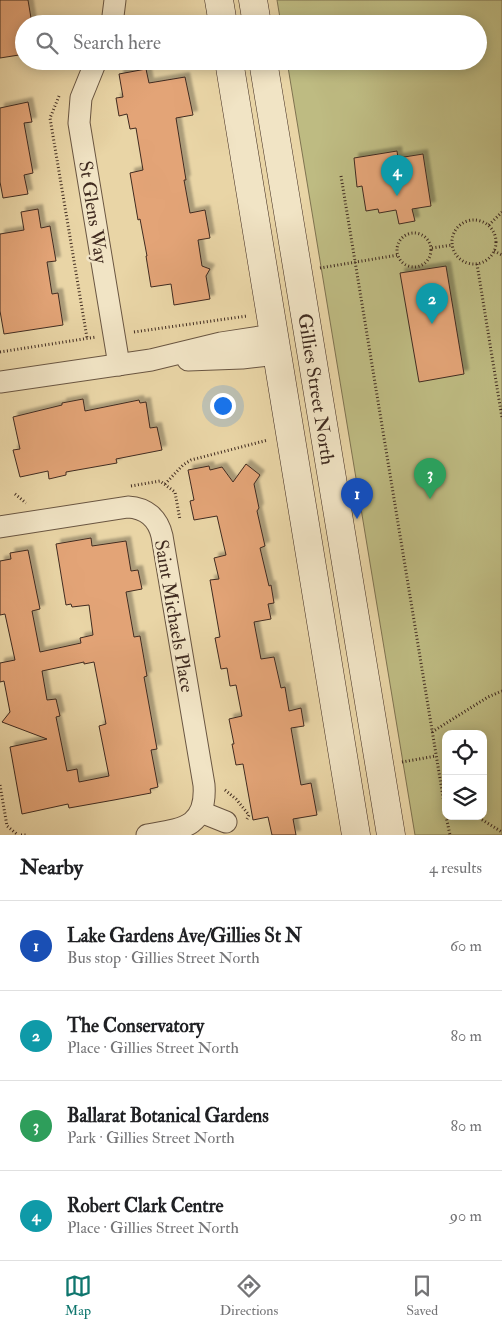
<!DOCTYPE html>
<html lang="en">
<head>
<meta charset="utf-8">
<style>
  body { margin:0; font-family:"IM FELL Double Pica",serif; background:#f2f2f2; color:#202124 }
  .controls { position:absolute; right:15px; bottom:15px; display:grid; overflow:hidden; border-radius:10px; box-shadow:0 2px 12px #0003 }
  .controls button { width:45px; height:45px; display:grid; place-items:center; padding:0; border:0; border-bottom:1px solid #e0e0e0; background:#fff; color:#202124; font:25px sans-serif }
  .you { position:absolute; left:222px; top:405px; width:18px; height:18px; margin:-12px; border:4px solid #fff; border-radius:50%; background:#1a73e8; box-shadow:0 0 0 8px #1a73e833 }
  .badge { display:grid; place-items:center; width:32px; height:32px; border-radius:50%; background:#0f766e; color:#fff; font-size:16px; font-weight:700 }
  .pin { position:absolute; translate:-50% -41px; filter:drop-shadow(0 1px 2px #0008) }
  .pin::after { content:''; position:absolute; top:26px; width:18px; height:15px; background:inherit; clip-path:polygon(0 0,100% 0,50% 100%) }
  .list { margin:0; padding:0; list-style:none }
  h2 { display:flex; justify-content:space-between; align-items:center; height:65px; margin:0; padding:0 20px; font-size:21px }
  h2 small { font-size:16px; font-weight:400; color:#757577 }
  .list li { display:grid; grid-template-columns:32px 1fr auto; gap:15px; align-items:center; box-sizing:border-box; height:90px; padding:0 20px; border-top:1px solid #e0e0e0 }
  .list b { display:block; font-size:19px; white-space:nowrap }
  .list p { margin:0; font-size:16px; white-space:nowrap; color:#757577 }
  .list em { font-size:16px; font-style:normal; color:#757577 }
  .icon { flex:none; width:28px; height:28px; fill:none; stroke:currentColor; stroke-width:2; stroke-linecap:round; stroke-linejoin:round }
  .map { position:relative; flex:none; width:502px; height:835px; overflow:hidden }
  .search { position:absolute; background:#fff; box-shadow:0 2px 12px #0003; left:15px; right:15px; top:15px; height:55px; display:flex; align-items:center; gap:12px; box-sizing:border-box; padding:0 18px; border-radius:28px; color:#757577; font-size:19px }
  .sheet { height:425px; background:#fff }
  nav { display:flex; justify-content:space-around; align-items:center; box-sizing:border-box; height:70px; border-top:1px solid #e0e0e0; background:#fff; font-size:14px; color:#757577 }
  nav a { display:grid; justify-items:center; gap:2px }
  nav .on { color:#0f766e }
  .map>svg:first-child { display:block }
  .green { fill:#bebb82; stroke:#7f7351; fill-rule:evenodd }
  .building { fill:#e3a477; stroke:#402b20; fill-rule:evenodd; filter:url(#shadow) }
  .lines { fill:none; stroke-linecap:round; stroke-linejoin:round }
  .minor-casing { stroke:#6a5642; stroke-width:23 }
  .secondary-casing { stroke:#402b20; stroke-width:29 }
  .path { stroke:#402b20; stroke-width:3; stroke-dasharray:1 2.5; stroke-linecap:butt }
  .minor { stroke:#f1e4c5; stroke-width:21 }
  .secondary { stroke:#f1e4c5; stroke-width:28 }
  .labels { text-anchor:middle; stroke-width:5; stroke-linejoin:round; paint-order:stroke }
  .street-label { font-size:19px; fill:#402b20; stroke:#f1e4c5 }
</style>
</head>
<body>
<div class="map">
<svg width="502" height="835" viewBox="0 0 502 835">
  <defs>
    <filter id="shadow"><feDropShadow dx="4.5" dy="-4.5" stdDeviation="1" flood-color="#0004"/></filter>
  </defs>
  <rect width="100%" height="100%" fill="#e9d5a6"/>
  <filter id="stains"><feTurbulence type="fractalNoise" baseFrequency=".004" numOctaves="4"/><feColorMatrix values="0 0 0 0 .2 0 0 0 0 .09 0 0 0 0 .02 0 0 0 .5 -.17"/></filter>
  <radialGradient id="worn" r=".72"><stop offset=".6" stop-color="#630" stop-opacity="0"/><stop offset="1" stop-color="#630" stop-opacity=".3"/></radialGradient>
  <path class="green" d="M277,0H502V835H415L287,61H478V24H281ZM446,734H483V816H446Z"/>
  <g class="building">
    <path d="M0,0H28L32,24H24V42L17,43L19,55L0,58Z"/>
    <path d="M146,69L149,83L185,77L193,115L176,118L186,180H184L190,213L205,210L210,238L198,240L202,266L210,269L206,276L210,299L174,305L171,284L151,287L146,256H147L140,219L138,220L130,173L143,170L136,128L130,129L127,114L119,116L116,98L123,97L119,74Z"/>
    <path d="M28,102L32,122L24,123L33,173L24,175L28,194L3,198L0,182V108Z"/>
    <path d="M397,151L398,158L423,154L431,206L412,209L415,221L399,224L396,210L379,213L378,209L366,211L362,186L357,187L354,158Z"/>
    <path d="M38,209L41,228L50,226L56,261L47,262L52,294L58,293L63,325L4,334L0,311V234L24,230L21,212Z"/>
    <path d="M446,266L464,374L419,382L400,273Z"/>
    <path d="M83,399L85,411L139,400L140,403L146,402L150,428L157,427L162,450L116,459L117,463L66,472V475L49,479L48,471L20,477L13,450L20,449L13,417L62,405V403Z"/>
    <path d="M246,464L260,475L254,484L259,508L257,511L265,546L260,548L269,586L271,585L274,603L268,604L271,619L254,622L261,659L274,657L281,688L285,687L289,711L301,708L304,726L291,728L301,785L311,783L317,815L293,819L296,835H272L268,817L253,820L243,764L236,765L232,744H234L229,719L242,716L236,685L230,686L227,668L221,669L215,638L220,637L210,580L219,579L214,558L226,555L217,516L194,520L190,501L194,500L188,470L209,466L210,470L222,467L233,482Z"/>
    <path d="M91,538L92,546L126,541L131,571L138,570L142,589L126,592L134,637L140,636L147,676L144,677L157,749L151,750L158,787L150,789L151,793L114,800L69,808L68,804L22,814L10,747L47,739L2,722L10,712L4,681L0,682V663L15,660L5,614L0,615V561L11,559L10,553L28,550L40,609L32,611L40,652L81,643L80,638L93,635L89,605L72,607L71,604L66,605L56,544ZM84,662V664L94,662L106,724L99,726L109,776L79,782L77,769L67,771L56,717L60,716L56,699L47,700L42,671Z"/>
  </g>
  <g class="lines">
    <defs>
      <g id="minor">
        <path d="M112,24L115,0"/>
        <path d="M96,61L81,98L79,123L119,365"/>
        <path d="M188,360L242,358L277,354"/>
        <path d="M0,382L151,360L221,343L273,335"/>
        <path d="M0,527L128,507C146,508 158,518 162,536L204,785C207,828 181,829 147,835"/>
        <path d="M201,812L226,822"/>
      </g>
      <g id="secondary">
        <path d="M219,0L223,24"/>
        <path d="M253,0L257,24"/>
        <path d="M229,61L356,835"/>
        <path d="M263,61L391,835"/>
      </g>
    </defs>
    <use href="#minor" class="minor-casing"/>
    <use href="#secondary" class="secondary-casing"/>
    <g class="path">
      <path d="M59,96L50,118L87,338"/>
      <path d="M341,176L446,815"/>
      <circle cx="474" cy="242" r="22"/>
      <path d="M489,225L502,212"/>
      <circle cx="414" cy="250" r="17"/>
      <path d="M432,248L452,245"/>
      <path d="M494,251L502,255"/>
      <path d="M477,264L502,418"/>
      <path d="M320,268L398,255"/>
      <path d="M134,332L247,316"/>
      <path d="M0,352L96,337"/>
      <path d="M165,484L183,465L191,460L268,440"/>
      <path d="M131,486L160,481L175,492L180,520"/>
      <path d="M15,494L26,503"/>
      <path d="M432,732L488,697L502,691"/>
      <path d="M402,762L436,756"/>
      <path d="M0,785L7,826L18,835"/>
      <path d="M225,790L236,799L249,815L247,819"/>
      <path d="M446,816L450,835"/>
      <path d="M476,816L502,832"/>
      <path d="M21,835H28"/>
    </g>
    <use href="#minor" class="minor"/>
    <use href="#secondary" class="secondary"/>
  </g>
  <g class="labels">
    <g class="street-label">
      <text transform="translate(94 212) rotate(81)" y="7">St Glens Way</text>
      <text transform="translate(317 389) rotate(81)" y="7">Gillies Street North</text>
      <text transform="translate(175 616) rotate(80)" y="7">Saint Michaels Place</text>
    </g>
  </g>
  <rect width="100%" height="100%" filter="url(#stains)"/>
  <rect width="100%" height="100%" fill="url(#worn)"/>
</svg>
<div class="controls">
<button><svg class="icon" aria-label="locate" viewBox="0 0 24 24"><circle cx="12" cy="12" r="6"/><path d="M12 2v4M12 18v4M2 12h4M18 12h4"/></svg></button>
<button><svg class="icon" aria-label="layers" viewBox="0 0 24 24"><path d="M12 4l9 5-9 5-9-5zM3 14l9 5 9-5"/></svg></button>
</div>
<div class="you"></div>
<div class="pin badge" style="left:357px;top:519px;background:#1a4fb4">1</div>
<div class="pin badge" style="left:432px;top:324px;background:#0f9aa8">2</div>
<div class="pin badge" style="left:430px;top:499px;background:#2e9e5b">3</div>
<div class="pin badge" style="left:397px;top:196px;background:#0f9aa8">4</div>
<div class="search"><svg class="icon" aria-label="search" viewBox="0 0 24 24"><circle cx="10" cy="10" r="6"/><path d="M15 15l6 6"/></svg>Search here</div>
</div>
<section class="sheet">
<h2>Nearby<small>4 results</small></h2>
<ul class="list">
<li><span class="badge" style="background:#1a4fb4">1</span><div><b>Lake Gardens Ave/Gillies St N</b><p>Bus stop · Gillies Street North</p></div><em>60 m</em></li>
<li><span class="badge" style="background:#0f9aa8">2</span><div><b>The Conservatory</b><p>Place · Gillies Street North</p></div><em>80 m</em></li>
<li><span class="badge" style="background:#2e9e5b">3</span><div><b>Ballarat Botanical Gardens</b><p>Park · Gillies Street North</p></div><em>80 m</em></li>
<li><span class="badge" style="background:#0f9aa8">4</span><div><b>Robert Clark Centre</b><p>Place · Gillies Street North</p></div><em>90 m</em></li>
</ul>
</section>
<nav>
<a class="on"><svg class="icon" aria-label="map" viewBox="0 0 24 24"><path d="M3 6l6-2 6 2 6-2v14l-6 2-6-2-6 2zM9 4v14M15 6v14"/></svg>Map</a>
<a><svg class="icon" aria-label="directions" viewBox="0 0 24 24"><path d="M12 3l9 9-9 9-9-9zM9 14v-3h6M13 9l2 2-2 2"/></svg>Directions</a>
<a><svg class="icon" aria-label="saved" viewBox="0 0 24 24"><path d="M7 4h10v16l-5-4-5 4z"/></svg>Saved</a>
</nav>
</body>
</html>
